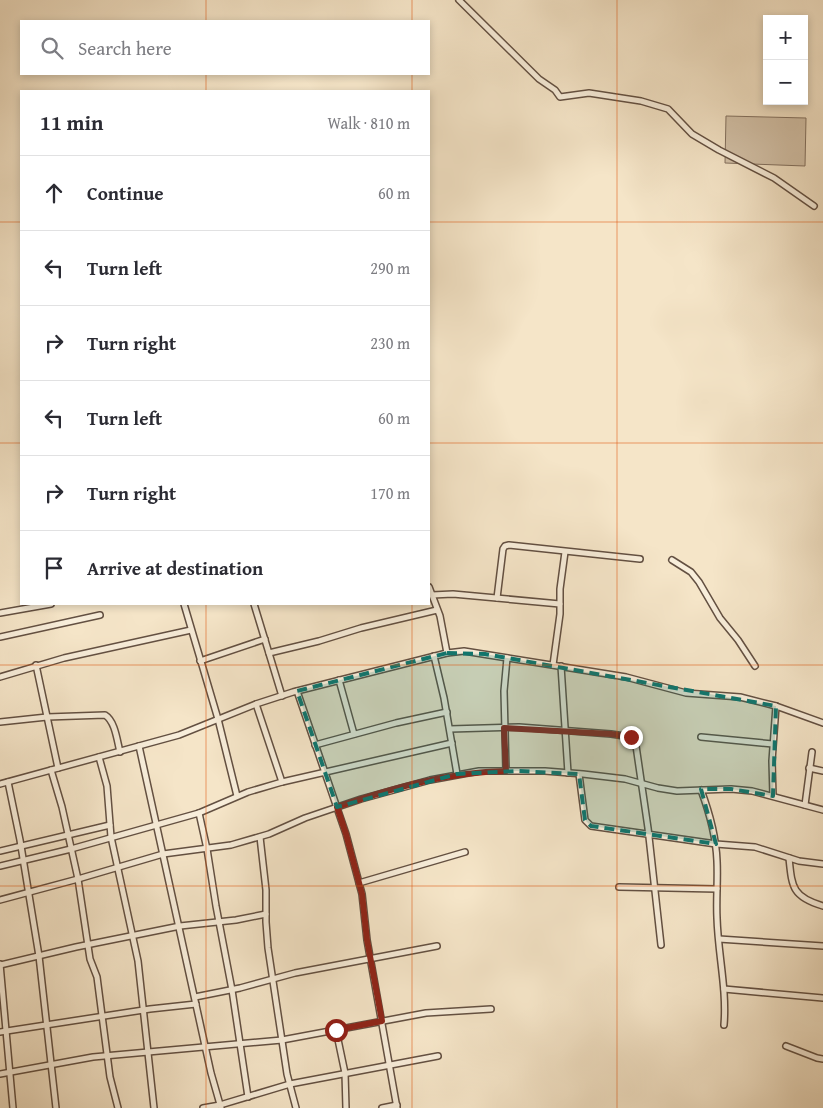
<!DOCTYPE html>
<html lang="en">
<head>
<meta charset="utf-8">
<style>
  body { margin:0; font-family:"Gentium Book Plus",serif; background:#f7f7f7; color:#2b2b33 }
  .controls { position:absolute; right:15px; top:15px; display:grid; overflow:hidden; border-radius:0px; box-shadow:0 2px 8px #0003 }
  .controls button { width:45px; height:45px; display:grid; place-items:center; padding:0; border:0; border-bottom:1px solid #e1e1e2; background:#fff; color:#2b2b33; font:25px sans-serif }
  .stop { position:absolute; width:15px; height:15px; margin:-11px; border:4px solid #8f2418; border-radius:50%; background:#fff }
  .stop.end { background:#8f2418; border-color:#fff; box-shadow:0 1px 5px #0008 }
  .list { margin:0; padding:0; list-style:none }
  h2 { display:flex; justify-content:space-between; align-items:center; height:65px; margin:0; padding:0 20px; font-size:21px }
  h2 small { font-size:16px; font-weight:400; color:#7c7c81 }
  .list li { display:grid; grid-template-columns:32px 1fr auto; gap:15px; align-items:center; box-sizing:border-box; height:75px; padding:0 20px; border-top:1px solid #e1e1e2 }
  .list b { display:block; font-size:19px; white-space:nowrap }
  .list em { font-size:16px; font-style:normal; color:#7c7c81 }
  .icon { flex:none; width:28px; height:28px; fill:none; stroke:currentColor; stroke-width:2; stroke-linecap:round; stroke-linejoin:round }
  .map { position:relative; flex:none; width:823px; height:1108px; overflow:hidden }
  .search { position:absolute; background:#fff; box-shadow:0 2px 8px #0003; left:20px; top:20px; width:410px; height:55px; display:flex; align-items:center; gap:12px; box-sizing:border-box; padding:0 18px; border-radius:0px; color:#7c7c81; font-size:19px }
  .panel { position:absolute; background:#fff; box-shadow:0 2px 8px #0003; left:20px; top:90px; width:410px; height:515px; border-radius:0px }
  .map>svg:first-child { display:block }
  .green { fill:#d4c3aa; stroke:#837160 }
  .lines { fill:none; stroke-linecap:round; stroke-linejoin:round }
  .street-casing { stroke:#635042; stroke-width:8 }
  .street { stroke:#f8eedb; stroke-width:5 }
  .route { stroke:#8f2418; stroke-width:6 }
  .marked { fill:#0f766e; fill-opacity:0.2; stroke:#0f766e; stroke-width:4; stroke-dasharray:10 6; stroke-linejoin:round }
  .grid { fill:none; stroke:#df560c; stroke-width:1; stroke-opacity:0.55 }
</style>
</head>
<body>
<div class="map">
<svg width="823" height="1108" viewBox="0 0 823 1108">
  <rect width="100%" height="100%" fill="#f5e5c8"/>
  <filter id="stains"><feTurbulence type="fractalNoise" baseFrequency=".004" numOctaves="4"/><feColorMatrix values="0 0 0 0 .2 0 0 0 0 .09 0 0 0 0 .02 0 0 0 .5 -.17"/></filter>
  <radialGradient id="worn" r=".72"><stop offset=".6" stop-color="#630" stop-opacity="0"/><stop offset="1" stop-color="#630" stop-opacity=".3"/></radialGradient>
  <path class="green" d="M726,116L806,118L805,166L725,163Z"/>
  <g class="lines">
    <defs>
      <g id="street">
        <path d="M459,0L539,79L555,90L560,97L589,93L641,101L668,109L692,134L719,150L774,178L814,206"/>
        <path d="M672,560L691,572L699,582L720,618L738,640L755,666"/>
        <path d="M429,587L440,616L447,653"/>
        <path d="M432,595L453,594L560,604"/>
        <path d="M497,598L503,549L505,546L509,545L640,559"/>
        <path d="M184,604L218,719L237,796"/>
        <path d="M254,604L282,696"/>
        <path d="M0,613L51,604"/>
        <path d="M0,637L100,615"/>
        <path d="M269,653L319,641L361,628L437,610"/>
        <path d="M434,656L444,698L457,774"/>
        <path d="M200,661L265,639"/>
        <path d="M36,665L58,768"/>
        <path d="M553,665L560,614V589L565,552"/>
        <path d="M561,666L568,773"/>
        <path d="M0,677L64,658L191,630"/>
        <path d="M339,680L354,734"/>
        <path d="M297,691L346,834L362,894L367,940L397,1108"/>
        <path d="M256,704L282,782"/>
        <path d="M0,722L47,717L105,715C115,721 117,740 120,752"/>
        <path d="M450,729L519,727L611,734L631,737L635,739L648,828L661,945"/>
        <path d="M701,737L773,744"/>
        <path d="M315,745L396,723L447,712"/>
        <path d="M139,746L211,1073L221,1108"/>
        <path d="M99,757L107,786L111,837L138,961L154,1108"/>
        <path d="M809,768L823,771"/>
        <path d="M51,770L62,807L78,879L90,959L97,977L110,1077L118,1108"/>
        <path d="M506,771L504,691L507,658"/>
        <path d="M579,774L585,820L591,826L716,844L755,847L799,861L823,864"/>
        <path d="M8,782L20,840L39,956L56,1108"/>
        <path d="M0,784L179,735L256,704L293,692L447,653L464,651L626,677L686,693L740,697L776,706L823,723"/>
        <path d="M701,790C710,814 716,836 717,861C718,880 716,899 717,918C718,954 727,989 724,1025"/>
        <path d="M773,796L772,761L776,706"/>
        <path d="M805,805L812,752"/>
        <path d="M199,813L207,849L216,906L232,990L248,1097"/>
        <path d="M260,837L266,890V922L268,948L287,1074L296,1108"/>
        <path d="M0,851L110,825"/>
        <path d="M789,858C792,887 792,897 823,906"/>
        <path d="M0,866L71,849L199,813L248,792L282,782L452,743"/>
        <path d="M359,883L465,852"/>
        <path d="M619,887L717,889"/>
        <path d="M0,900L78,879L163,854L231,845L269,834L305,818L361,799L430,780L479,771H545L583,774L625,779L658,788L677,791L731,789L752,791L823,810"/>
        <path d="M719,939L823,946"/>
        <path d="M0,964L13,1108"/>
        <path d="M0,965L76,947L180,926L236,920L266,914"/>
        <path d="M724,989L823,998"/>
        <path d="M195,997L240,988L295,973L437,946"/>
        <path d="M336,1030L345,1073L346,1108"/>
        <path d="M0,1032L150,1009L196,1004"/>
        <path d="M786,1046L817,1058L823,1059"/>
        <path d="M0,1074L93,1057L282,1040L426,1013L491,1009"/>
        <path d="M203,1108L220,1105L290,1084L438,1056"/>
        <path d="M382,1108L397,1105"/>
      </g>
    </defs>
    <use href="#street" class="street-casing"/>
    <use href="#street" class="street"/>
  </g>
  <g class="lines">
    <path class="route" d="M336,1030L382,1021L367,940L362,894L346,834L337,807C392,788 448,772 506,771L504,728L611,734L631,737"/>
  </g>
  <path class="marked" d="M447,653L485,654L776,706L773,796L731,789H701L716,844L591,826L585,820L579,774L517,771L457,774L337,807L297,691Z"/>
  <path class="grid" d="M206,0V21M412,0V21M617,0V1108M206,74V91M412,74V91M0,222H21M429,222H823M0,443H21M429,443H823M206,604V1108M412,604V1108M0,665H823M0,886H823"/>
  <rect width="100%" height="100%" filter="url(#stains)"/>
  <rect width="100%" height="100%" fill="url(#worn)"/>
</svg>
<div class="controls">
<button>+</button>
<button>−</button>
</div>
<div class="stop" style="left:336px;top:1030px"></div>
<div class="stop end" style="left:631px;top:737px"></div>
<div class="search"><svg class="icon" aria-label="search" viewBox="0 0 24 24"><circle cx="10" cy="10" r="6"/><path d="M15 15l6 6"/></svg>Search here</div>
<section class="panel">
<h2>11 min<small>Walk · 810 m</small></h2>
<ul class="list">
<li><svg class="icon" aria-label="ahead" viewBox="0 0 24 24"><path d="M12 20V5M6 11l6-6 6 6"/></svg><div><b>Continue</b></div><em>60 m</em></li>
<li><svg class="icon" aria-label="left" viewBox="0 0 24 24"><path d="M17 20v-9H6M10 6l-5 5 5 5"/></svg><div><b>Turn left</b></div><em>290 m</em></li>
<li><svg class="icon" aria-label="right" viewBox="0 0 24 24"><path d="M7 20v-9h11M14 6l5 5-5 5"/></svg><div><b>Turn right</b></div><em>230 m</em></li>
<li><svg class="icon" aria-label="left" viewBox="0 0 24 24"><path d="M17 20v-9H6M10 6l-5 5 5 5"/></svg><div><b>Turn left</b></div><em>60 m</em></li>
<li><svg class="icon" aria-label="right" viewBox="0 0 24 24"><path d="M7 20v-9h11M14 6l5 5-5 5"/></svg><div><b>Turn right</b></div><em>170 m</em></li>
<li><svg class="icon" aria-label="arrive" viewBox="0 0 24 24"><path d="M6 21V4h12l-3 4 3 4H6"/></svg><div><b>Arrive at destination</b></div></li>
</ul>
</section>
</div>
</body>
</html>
